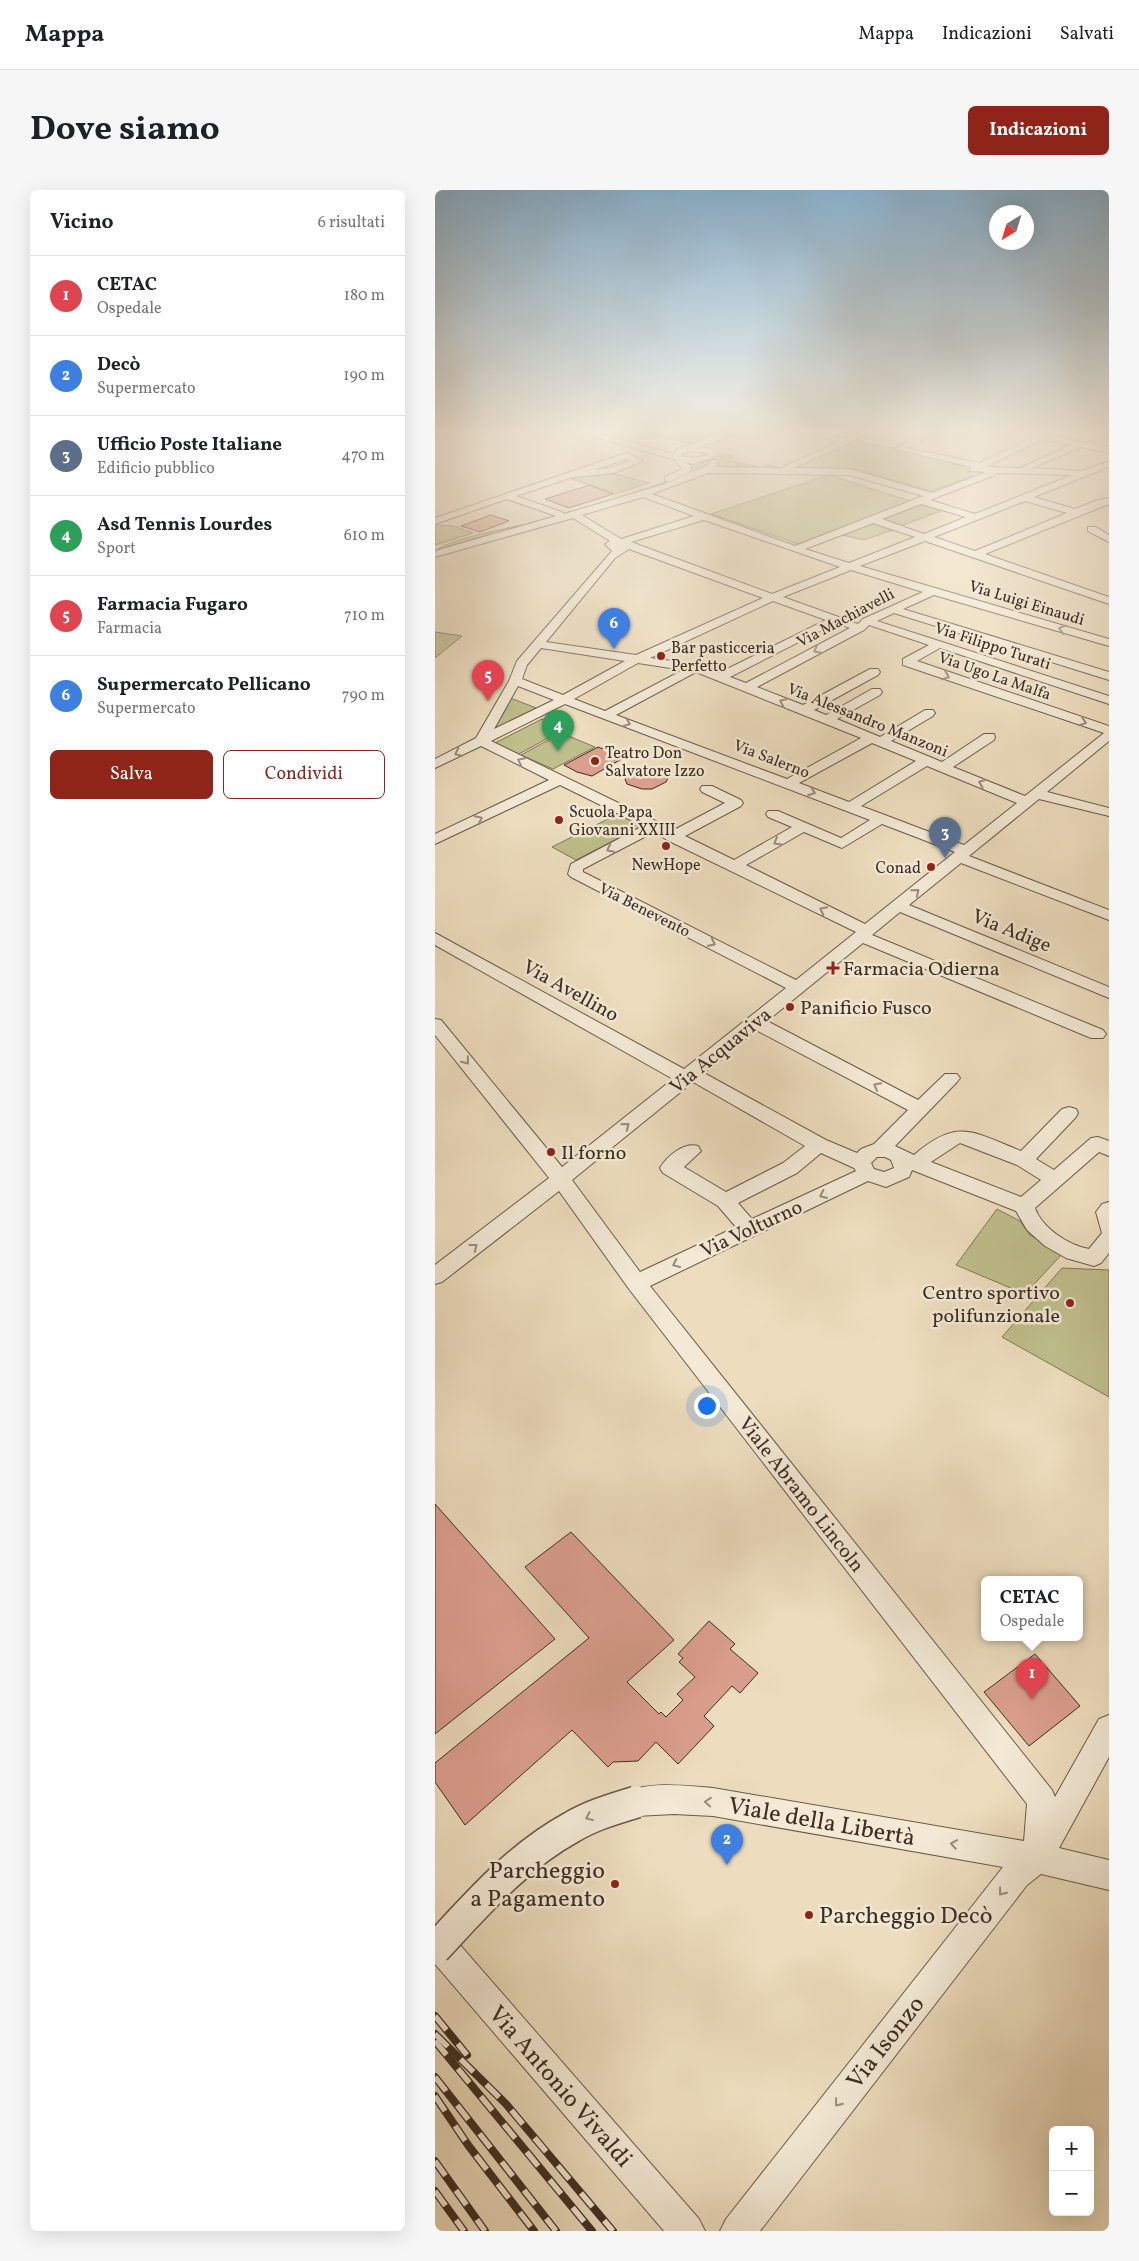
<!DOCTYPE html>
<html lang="it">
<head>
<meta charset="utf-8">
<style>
  body { margin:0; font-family:Vollkorn,serif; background:#f6f6f6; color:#202124 }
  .controls { position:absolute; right:15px; bottom:15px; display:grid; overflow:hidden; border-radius:8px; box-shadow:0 5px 20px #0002 }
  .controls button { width:45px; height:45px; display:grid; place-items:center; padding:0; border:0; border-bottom:1px solid #e0e0e0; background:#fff; color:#202124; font:25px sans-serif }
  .compass { position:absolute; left:554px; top:15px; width:45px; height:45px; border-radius:50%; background:#fff; box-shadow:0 5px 20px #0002; rotate:218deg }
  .you { position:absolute; left:271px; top:1215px; width:18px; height:18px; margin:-12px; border:4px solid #fff; border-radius:50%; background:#1a73e8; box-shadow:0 0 0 8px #1a73e833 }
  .badge { display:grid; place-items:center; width:32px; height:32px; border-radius:50%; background:#8f2418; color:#fff; font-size:16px; font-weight:700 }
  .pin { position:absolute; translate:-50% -41px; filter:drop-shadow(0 1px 2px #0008) }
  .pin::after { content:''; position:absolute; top:26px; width:18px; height:15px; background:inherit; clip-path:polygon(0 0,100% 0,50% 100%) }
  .popup { position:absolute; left:546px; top:1386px; width:102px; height:65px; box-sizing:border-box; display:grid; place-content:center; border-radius:8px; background:#fff; filter:drop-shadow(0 1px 4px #0005); font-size:16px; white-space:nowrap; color:#757577 }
  .popup b { font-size:19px; color:#202124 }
  .popup::after { content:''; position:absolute; left:50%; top:100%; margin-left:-10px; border:10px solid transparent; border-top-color:#fff }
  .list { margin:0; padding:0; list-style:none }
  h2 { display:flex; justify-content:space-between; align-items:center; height:65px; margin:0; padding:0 20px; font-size:21px }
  h2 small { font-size:16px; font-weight:400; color:#757577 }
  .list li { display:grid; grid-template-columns:32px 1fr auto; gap:15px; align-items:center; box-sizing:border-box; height:80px; padding:0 20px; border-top:1px solid #e0e0e0 }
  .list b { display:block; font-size:19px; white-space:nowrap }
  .list p { margin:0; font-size:16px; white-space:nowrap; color:#757577 }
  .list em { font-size:16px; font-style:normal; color:#757577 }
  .actions { display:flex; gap:10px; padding:15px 20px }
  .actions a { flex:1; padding:11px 0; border:1px solid #8f2418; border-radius:8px; text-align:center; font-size:18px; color:#8f2418 }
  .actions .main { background:#8f2418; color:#fff }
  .map { position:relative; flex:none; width:674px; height:2041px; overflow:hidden; border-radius:8px }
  header { display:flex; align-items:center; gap:30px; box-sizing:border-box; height:70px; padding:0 25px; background:#fff; border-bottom:1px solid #e0e0e0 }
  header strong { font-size:24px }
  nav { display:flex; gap:28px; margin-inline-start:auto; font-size:18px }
  .intro { display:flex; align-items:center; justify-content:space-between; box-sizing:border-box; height:120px; padding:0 30px }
  h1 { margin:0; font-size:35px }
  .button { padding:12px 22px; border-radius:8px; background:#8f2418; color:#fff; font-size:18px; font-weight:700 }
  main { display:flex; gap:30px; padding:0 30px }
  aside { flex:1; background:#fff; border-radius:8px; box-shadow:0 5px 20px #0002 }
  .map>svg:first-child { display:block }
  .green { fill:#bfbf8c; stroke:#7e7658 }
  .building { fill:#db9f8e; stroke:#3d2e23 }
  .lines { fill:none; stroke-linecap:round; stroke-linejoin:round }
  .minor-tunnel { stroke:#caba9f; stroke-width:9; stroke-dasharray:9 5; stroke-linecap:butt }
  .minor-casing { stroke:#695a4a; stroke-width:2 }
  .minor { fill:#f3e9d5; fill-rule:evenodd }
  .rail-casing { stroke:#3d2e23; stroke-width:8 }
  .rail { stroke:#f3e9d5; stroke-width:5.5; stroke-dasharray:18; stroke-linecap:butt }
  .minor-bridge-casing { stroke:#695a4a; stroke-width:34; stroke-linecap:butt }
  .minor-bridge { stroke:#f3e9d5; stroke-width:31 }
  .oneway { stroke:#988c7c }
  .poi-dot { fill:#8f2418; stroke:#f3e9d5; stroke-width:2 }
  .labels { text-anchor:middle; stroke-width:5; stroke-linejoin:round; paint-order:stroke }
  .far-street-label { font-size:16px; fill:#3d2e23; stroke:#f3e9d5 }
  .far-poi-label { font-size:16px; fill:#3d2e23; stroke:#f3e9d5; text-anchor:start }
  .street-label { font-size:20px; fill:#3d2e23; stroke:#f3e9d5 }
  .poi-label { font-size:20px; fill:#3d2e23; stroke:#f3e9d5; text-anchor:start }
  .near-street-label { font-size:24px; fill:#3d2e23; stroke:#f3e9d5 }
  .near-poi-label { font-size:24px; fill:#3d2e23; stroke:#f3e9d5; text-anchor:end }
</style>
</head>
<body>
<header>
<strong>Mappa</strong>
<nav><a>Mappa</a><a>Indicazioni</a><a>Salvati</a></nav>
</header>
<div class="intro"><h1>Dove siamo</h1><a class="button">Indicazioni</a></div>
<main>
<aside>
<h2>Vicino<small>6 risultati</small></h2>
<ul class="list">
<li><span class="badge" style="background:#e0444e">1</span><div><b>CETAC</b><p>Ospedale</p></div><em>180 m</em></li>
<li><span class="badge" style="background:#3f7fe0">2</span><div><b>Decò</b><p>Supermercato</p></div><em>190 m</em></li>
<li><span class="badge" style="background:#5c6f8a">3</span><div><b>Ufficio Poste Italiane</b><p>Edificio pubblico</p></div><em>470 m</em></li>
<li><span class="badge" style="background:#2e9e5b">4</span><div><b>Asd Tennis Lourdes</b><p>Sport</p></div><em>610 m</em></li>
<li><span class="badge" style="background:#e0444e">5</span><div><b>Farmacia Fugaro</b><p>Farmacia</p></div><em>710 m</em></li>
<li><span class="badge" style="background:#3f7fe0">6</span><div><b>Supermercato Pellicano</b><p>Supermercato</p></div><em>790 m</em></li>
</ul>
<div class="actions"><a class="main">Salva</a><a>Condividi</a></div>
</aside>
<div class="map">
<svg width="674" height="2041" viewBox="0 0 674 2041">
  <rect width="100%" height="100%" fill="#edddbe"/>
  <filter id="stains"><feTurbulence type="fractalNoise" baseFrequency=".004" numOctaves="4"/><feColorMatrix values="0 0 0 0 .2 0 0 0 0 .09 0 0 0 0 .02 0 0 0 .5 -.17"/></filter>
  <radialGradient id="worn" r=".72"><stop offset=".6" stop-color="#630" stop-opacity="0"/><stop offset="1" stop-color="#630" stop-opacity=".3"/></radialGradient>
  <g class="green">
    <path d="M420,250L540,276L532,281L539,286L496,301L420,279L355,278Z"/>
    <path d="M289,264L298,267L292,270L328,278L331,275L342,277L286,278L283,277L286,266Z"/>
    <path d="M275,271L273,278L268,282L149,321L37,349L0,361C20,346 89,336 117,328C161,316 204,301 248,286L255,280L253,272Z"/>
    <path d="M182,284L214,293L180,304L134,288Z"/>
    <path d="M394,285L478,312L363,354L276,324Z"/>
    <path d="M491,313L511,319L466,336L445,330Z"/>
    <path d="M440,332L460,339L429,350L407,345Z"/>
    <path d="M0,335L18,336L38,343L0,355Z"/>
    <path d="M0,442L27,446L0,468Z"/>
    <path d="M75,508L104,519L62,539L59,536Z"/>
    <path d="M107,529L131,538L84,564L60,553Z"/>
    <path d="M126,543L160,557L118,579L86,565Z"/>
    <path d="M183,624L207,636L141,670L117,657Z"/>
    <path d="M562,1019L585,1031L595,1045L628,1063L590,1104L521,1075Z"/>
    <path d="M627,1078L674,1080V1207L567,1147Z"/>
  </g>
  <g class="building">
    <path d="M210,239H289V240L254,253L210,243Z"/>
    <path d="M155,295L178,304L134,318L110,309Z"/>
    <path d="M56,325L74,331L45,342L26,336Z"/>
    <path d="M163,557L190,567L157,586L142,582L129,575Z"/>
    <path d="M216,578L231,583L233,588L231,592L217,599H207L192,594L190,589L195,579Z"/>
    <path d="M0,1314L120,1449L0,1544Z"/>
    <path d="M136,1342L239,1450L192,1492L224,1524L226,1522L231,1527L248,1510L242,1504L260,1487L244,1472L248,1468L243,1464L274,1431L300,1454L295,1459L323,1483L305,1503L297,1496L269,1526L279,1536L243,1574L221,1552L203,1571L178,1572L173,1577L137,1540L30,1635L0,1592V1573L154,1448L90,1377Z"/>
    <path d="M600,1464L645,1516L594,1556L549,1502Z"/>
  </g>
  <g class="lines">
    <path class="minor-tunnel" d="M154,241L161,239"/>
    <defs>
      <g id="minor">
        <path d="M133,239H146L239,264L242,259L301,239H312L266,257L278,259L283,266L258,274L252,272L256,277L254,283L233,292L230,291V287L247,279L240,270ZM258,262L272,263L273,265L258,268L246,266L248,263Z"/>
        <path d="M357,239C376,238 392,247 411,248C420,248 431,239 444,239L359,278L415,279L497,303L551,282L535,281L536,277L459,259L498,239H508L472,258L544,273L598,247L569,239C582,239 599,245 610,241L614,245L674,257V263L647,257L596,278L647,281L674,271V277L599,307L640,319L663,310L674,308V314L550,364L674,407V414L490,351L425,376L674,449V456L499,405L468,419L674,482V490L459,423L442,431L674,506V514L505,458L482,471L674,536V551L612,602L674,618V626L604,609L534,666L674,720V730L526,673L474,715L674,797V808L465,722L437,745L668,840L671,844L668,848H656L428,753L332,831L483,910L510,884H522L525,888L522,892L460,956L479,965C523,927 538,942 586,961L627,919L634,917L641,919L643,923L641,927L601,969L619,980L656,948L663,947L674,951V966L664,962L600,1018C607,1038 633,1055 654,1059L667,1043L661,1022L667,1014L674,1012V1063L666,1073L659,1076L631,1068L610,1056L592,1040L581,1021L477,980L474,987L451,997L433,991L215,1096L617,1600L620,1607L664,1529L674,1525V1567L624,1658L674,1670V1700L606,1684L592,1695L325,2041H285L291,2029L568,1677L278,1626L239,1624L201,1626L191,1622L187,1612L191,1602C217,1591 250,1596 278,1598L589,1651L592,1614L194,1099L124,1001L7,1092L0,1094V1075L114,988L0,845V829L6,830L127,977L238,889L0,755V743L249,879L351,798L136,687L133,684L136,674L208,636L125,595L0,654V644L114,590L46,556L0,578V569L41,548L74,491L82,471L177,361L170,354L175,351L138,328L0,367V361L121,326L72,309L0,334V328L191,263L208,271L179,283L138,287L81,306L127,322L129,324L230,294L273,275L276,270H282L281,277L346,278L404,252ZM607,249L637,255L585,278L551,277ZM191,269L196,271L175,278L159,280ZM273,283L414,285L488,306L360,356L217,304ZM561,283L637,285L540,324L495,310L560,285ZM208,307L259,326L186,349L147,325ZM590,311L632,323L540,361L499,347ZM486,314L531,327L489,344L447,329ZM269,330L405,377L337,404L196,352ZM438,333L480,347L414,373L370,359ZM194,359L328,408L201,465L111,452L180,368ZM416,380L488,402L428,429L423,434L348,407ZM338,411L391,430L284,483L260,474L215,468ZM401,433L415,438L311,493L295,487ZM434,435L494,455L468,469V475L669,543L590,606L518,577L559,550L560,547L559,544H549L507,572L456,551L498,526L500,523L498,520H490L445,547L402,529L445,505L447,502L445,499H437L391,525L379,520L443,485L445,482L443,479H435L368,515L322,497L429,440ZM106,458L190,471L128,505L87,489L92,475ZM203,473L248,480L170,521L139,509ZM261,482L426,548L352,589L181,525ZM83,496L119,510L59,539ZM130,514L435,630L406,648L343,621H333L331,624L333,627L357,637L299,670L250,646L306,616L308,613L306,610L277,596H267L265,599L267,602L290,613L239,640L56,551ZM437,553L481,571L414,612L364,593ZM492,576L582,613L529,655L426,616ZM447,634L520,662L430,734L311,675L369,642L407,658ZM219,642L232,650L421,742L361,790L148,682V679ZM321,840L473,920L439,954L426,959L422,963L391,950L269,883ZM258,892L370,956L348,973L291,1002L249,977L266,961L263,956C249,952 232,966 225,978L228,983L283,1016L301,1037L205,1082L137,990ZM525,953L582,975L606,990L586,1007L496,972ZM386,963L419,978L421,981L317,1029L303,1013L362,983ZM442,967H450L456,970L459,978L449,982L439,979L436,973Z"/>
        <path d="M653,337H661L674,345V352L653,341Z"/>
        <path d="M0,1735L11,1739L264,2029L270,2041H229L0,1774Z"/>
      </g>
    </defs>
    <use href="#minor" class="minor-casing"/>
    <use href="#minor" class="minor"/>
    <defs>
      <g id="rail">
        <path d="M0,1826L32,1865"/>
        <path d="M0,1844L71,1914L178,2041"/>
        <path d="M0,1851L157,2041"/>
        <path d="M0,1887L121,2041"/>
        <path d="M0,1906L33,1955L99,2041"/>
        <path d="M0,1971L50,2041"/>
        <path d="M0,2001L29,2041"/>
      </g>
    </defs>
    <use href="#rail" class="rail-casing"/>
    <use href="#rail" class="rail"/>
    <defs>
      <path id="minor-bridge" d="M0,1759C42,1714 82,1667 137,1637C157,1625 179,1619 201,1612"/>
    </defs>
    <use href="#minor-bridge" class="minor-bridge-casing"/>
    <use href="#minor-bridge" class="minor-bridge"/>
  </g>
  <defs><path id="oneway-chevron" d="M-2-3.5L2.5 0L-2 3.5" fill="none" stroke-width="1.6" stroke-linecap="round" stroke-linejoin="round" transform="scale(1.25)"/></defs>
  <g class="oneway">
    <use href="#oneway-chevron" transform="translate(627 439) rotate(-163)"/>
    <use href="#oneway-chevron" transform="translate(382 460) rotate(153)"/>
    <use href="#oneway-chevron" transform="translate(511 486) rotate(19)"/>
    <use href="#oneway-chevron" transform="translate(348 512) rotate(-157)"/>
    <use href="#oneway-chevron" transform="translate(648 532) rotate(19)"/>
    <use href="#oneway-chevron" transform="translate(192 533) rotate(20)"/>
    <use href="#oneway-chevron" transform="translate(23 563) rotate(154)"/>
    <use href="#oneway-chevron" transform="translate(86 571) rotate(-154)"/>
    <use href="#oneway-chevron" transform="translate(547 593) rotate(-158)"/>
    <use href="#oneway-chevron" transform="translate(377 602) rotate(21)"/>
    <use href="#oneway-chevron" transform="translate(44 629) rotate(-26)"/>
    <use href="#oneway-chevron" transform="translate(342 652) rotate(150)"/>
    <use href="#oneway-chevron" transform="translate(175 659) rotate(153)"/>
    <use href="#oneway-chevron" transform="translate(481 702) rotate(-39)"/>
    <use href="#oneway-chevron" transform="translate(388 720) rotate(-154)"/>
    <use href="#oneway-chevron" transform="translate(277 753) rotate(27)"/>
    <use href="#oneway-chevron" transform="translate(31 871) rotate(51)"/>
    <use href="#oneway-chevron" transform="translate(442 896) rotate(-152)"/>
    <use href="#oneway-chevron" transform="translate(191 936) rotate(-39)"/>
    <use href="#oneway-chevron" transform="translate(388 1005) rotate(155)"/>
    <use href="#oneway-chevron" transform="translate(39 1057) rotate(-38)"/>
    <use href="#oneway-chevron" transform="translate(241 1074) rotate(155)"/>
    <use href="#oneway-chevron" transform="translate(273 1612) rotate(-176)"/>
    <use href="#oneway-chevron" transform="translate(154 1627) rotate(158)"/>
    <use href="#oneway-chevron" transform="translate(519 1654) rotate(-170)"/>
    <use href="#oneway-chevron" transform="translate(567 1702) rotate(128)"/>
    <use href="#oneway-chevron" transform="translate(403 1913) rotate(128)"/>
  </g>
  <linearGradient id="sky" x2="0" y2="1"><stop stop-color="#8ab6d6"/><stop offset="0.46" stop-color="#f7f0e2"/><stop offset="1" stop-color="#f7f0e2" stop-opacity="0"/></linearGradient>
  <rect width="674" height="525" fill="url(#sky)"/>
  <g class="poi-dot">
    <circle cx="226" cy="466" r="5"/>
    <circle cx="160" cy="571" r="5"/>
    <circle cx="124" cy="630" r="5"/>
    <circle cx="231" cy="656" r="5"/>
    <circle cx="496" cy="677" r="5"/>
    <path d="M395.5 770.5h5v5h5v5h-5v5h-5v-5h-5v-5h5z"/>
    <circle cx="355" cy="817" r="5"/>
    <circle cx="116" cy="962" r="5"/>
    <circle cx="635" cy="1113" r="5"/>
    <circle cx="180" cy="1694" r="5"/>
    <circle cx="374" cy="1725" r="5"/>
  </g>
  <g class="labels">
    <g class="far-street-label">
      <text transform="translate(592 412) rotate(17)" y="6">Via Luigi Einaudi</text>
      <text transform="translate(410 427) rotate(-28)" y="6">Via Machiavelli</text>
      <text transform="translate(558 455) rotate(18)" y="6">Via Filippo Turati</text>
      <text transform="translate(560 485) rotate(19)" y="6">Via Ugo La Malfa</text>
      <text transform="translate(433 529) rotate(22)" y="6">Via Alessandro Manzoni</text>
      <text transform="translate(337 568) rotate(21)" y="6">Via Salerno</text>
      <text transform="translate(210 719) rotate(27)" y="6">Via Benevento</text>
    </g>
    <g class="far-poi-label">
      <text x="236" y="463">Bar pasticceria<tspan x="236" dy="18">Perfetto</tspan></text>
      <text x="170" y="568">Teatro Don<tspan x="170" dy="18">Salvatore Izzo</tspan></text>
      <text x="134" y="627">Scuola Papa<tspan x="134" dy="18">Giovanni XXIII</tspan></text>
      <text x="231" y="680" text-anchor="middle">NewHope</text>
      <text x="486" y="683" text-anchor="end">Conad</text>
    </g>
    <g class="street-label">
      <text transform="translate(577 740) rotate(22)" y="7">Via Adige</text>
      <text transform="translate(136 800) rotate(29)" y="7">Via Avellino</text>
      <text transform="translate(285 860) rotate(-39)" y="7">Via Acquaviva</text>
      <text transform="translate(316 1038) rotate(-25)" y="7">Via Volturno</text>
      <text transform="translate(367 1304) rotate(52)" y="7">Viale Abramo Lincoln</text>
    </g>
    <g class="poi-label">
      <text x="408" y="785">Farmacia Odierna</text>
      <text x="365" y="824">Panificio Fusco</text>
      <text x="126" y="969">Il forno</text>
      <text x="625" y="1109" text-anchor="end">Centro sportivo<tspan x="625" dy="23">polifunzionale</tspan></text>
    </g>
    <g class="near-street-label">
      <text transform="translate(387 1631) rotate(10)" y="8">Viale della Libertà</text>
      <text transform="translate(450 1852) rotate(-52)" y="8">Via Isonzo</text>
      <text transform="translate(126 1896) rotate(49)" y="8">Via Antonio Vivaldi</text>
    </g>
    <g class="near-poi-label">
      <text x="170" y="1688">Parcheggio<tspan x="170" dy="28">a Pagamento</tspan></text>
      <text x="384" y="1733" text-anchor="start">Parcheggio Decò</text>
    </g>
  </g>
  <rect width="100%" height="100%" filter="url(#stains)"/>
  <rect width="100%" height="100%" fill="url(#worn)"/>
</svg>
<div class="controls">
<button>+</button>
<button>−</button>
</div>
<svg class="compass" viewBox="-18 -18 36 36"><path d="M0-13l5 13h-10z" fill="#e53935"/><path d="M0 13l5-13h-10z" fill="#757577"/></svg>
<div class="you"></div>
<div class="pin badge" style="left:597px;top:1509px;background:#e0444e">1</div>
<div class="popup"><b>CETAC</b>Ospedale</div>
<div class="pin badge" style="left:292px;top:1675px;background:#3f7fe0">2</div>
<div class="pin badge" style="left:510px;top:668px;background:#5c6f8a">3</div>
<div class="pin badge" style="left:123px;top:561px;background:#2e9e5b">4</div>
<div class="pin badge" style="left:53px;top:511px;background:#e0444e">5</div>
<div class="pin badge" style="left:179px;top:459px;background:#3f7fe0">6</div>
</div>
</main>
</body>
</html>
